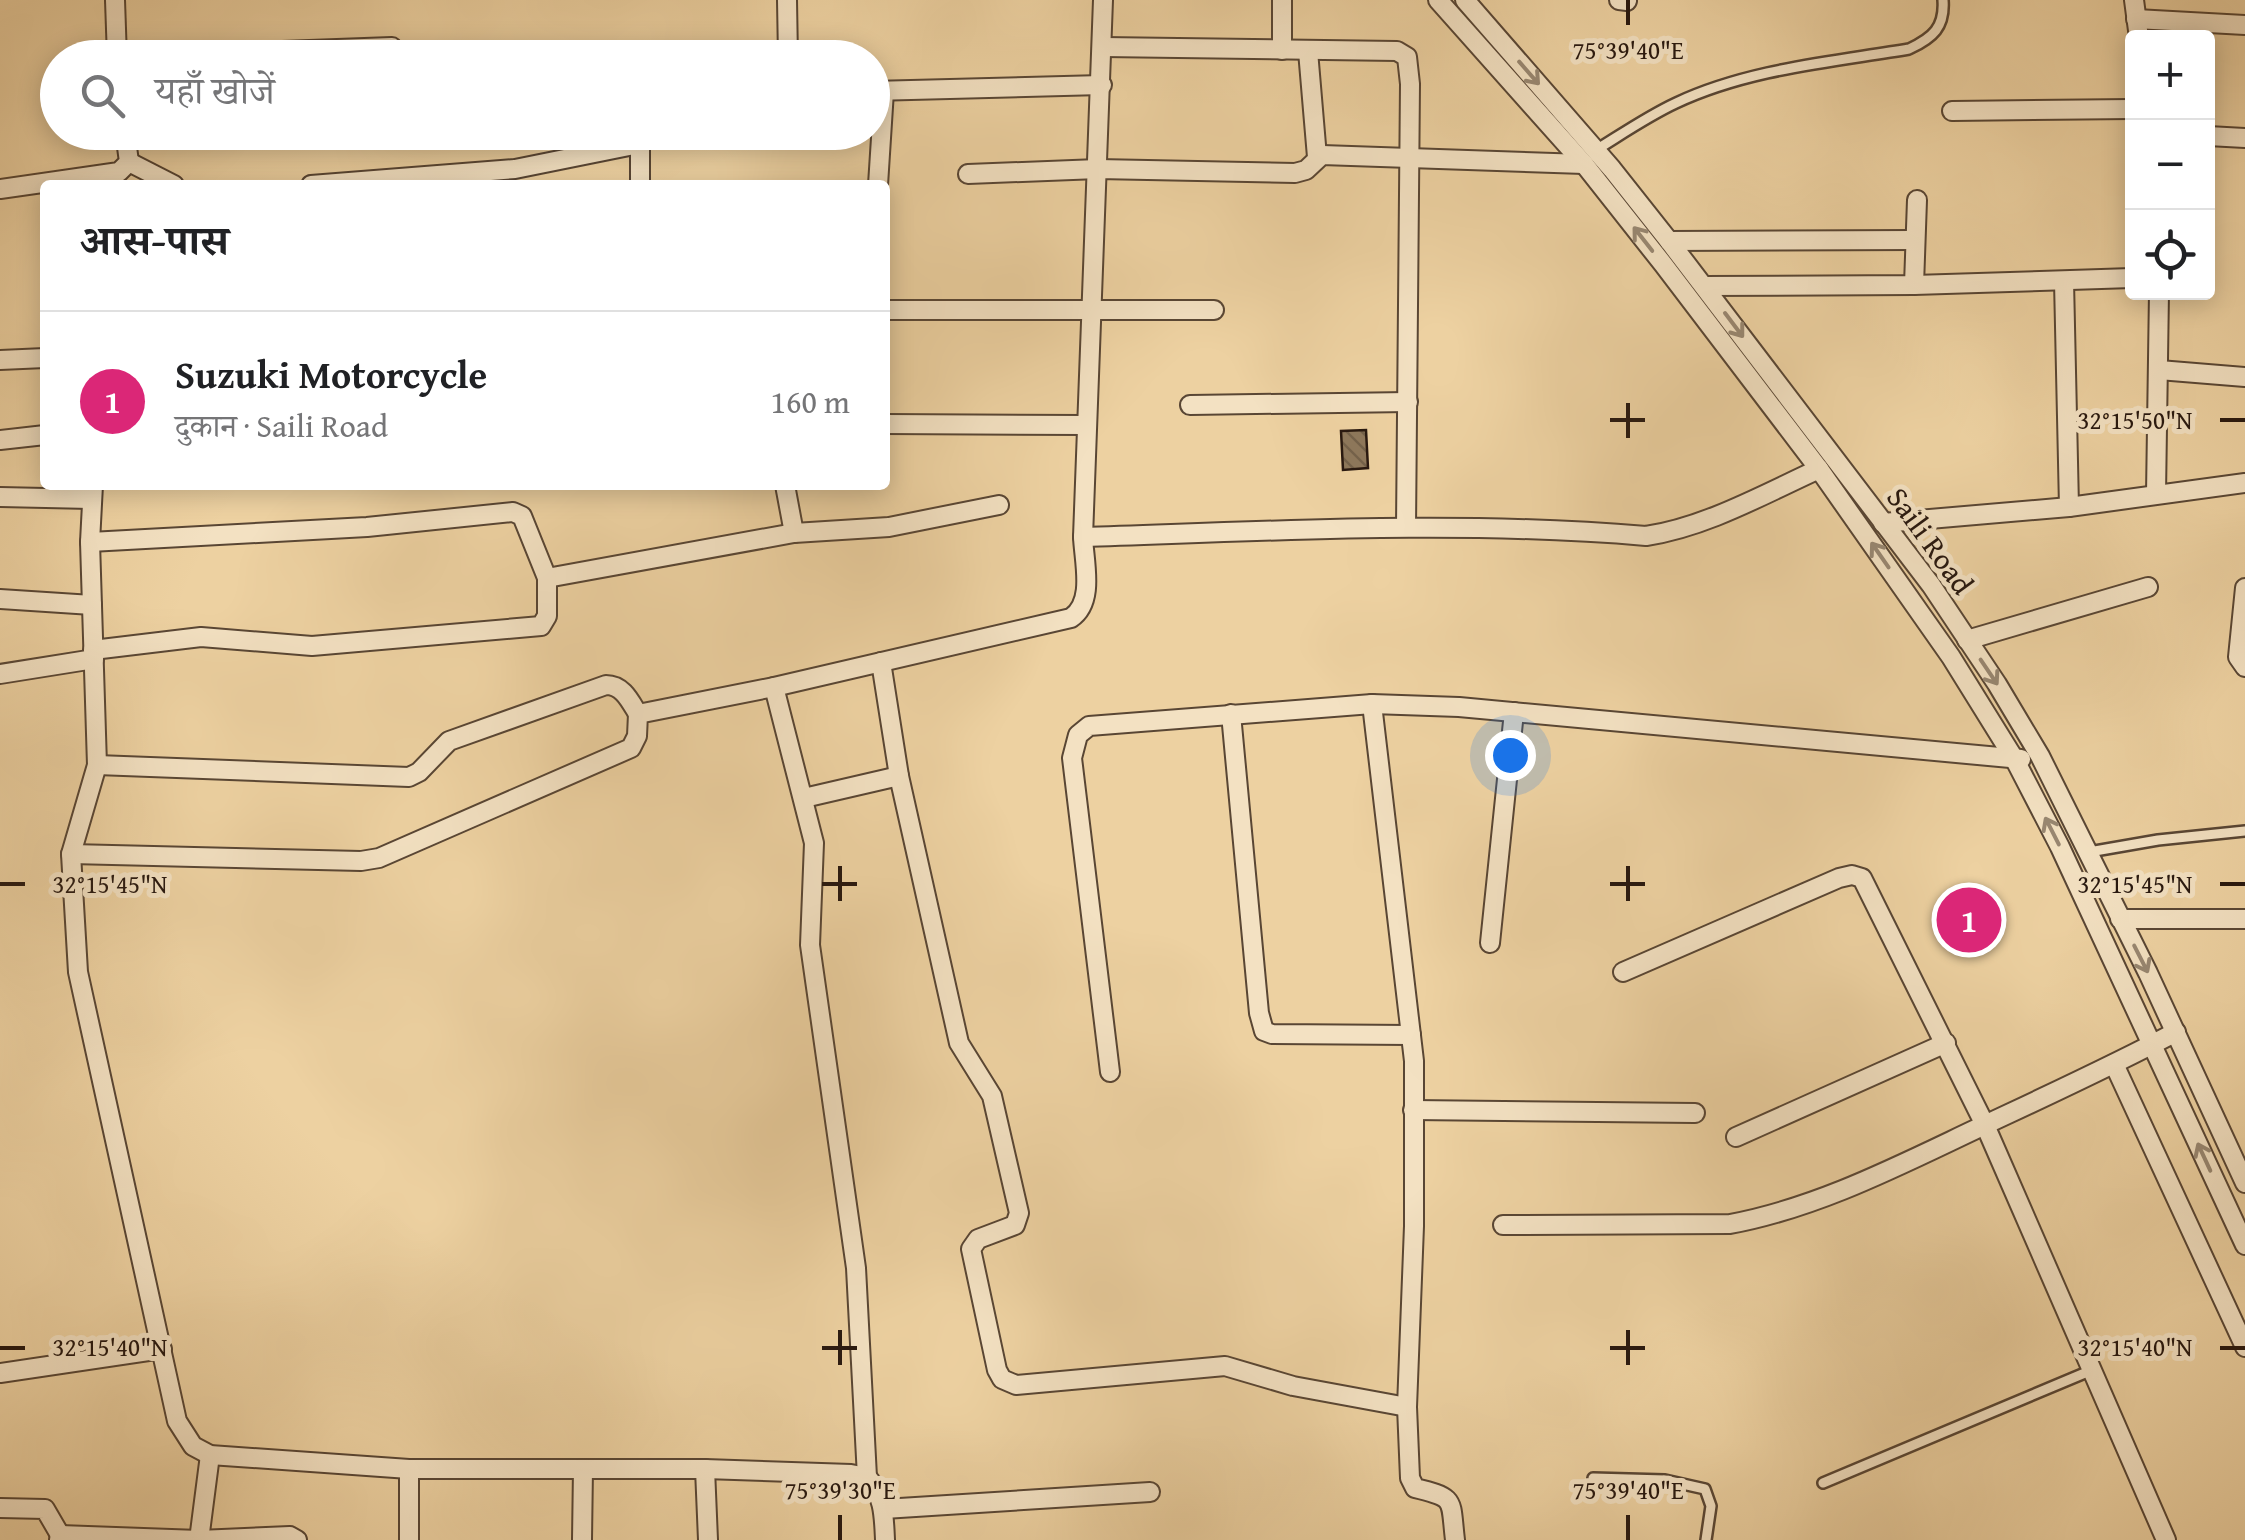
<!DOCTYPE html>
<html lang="hi">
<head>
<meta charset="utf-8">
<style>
  body { margin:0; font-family:"Gentium Book Plus","Noto Serif Devanagari",serif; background:#f2f2f2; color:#202124 }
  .controls { position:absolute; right:30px; top:30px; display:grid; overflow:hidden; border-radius:10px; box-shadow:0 5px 25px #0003 }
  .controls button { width:90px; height:90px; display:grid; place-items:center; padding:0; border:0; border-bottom:2px solid #e0e0e0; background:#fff; color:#202124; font:50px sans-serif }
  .you { position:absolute; left:1510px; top:755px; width:35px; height:35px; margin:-25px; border:8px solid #fff; border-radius:50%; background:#1a73e8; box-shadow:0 0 0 15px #1a73e833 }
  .badge { display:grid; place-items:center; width:65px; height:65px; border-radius:50%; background:#db2777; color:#fff; font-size:32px; font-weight:700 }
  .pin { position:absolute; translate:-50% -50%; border:5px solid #fff; box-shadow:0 2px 10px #0006 }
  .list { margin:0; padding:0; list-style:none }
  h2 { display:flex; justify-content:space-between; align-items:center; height:130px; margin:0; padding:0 40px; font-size:42px }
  h2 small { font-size:32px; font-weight:400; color:#757577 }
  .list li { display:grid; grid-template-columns:65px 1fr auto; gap:30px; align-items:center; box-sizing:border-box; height:180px; padding:0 40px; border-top:2px solid #e0e0e0 }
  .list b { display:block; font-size:38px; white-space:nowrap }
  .list p { margin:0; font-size:32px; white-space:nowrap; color:#757577 }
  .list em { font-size:32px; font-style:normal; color:#757577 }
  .icon { flex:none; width:55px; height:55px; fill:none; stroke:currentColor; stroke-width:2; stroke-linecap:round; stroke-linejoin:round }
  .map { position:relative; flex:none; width:2245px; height:1540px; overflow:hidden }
  .search { position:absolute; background:#fff; box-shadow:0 5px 25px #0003; left:40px; top:40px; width:850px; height:110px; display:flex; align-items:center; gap:25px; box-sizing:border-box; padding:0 35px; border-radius:55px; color:#757577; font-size:38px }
  .panel { position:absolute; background:#fff; box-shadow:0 5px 25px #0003; left:40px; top:180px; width:850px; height:310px; border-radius:10px }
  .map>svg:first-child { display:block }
  .building { fill:url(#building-back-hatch); stroke:#28180f; stroke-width:2.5 }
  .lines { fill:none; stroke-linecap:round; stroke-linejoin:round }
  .service-casing { stroke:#594634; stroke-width:14 }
  .minor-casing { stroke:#594634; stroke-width:22 }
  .service { stroke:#f3e1c2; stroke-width:9 }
  .minor { stroke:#f3e1c2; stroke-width:18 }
  .oneway { stroke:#988771 }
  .ticks { fill:none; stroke:#28180f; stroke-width:4 }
  .labels { text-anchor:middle; stroke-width:10; stroke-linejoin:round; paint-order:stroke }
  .street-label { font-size:30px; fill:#28180f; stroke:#f3e1c2 }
  .ticks-label { font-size:25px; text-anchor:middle; fill:#28180f; stroke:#f3e1c2; stroke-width:10; stroke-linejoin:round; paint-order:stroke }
</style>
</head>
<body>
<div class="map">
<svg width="2245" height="1540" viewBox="0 0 2245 1540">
  <defs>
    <pattern id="building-back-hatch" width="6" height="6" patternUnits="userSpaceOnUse" patternTransform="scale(2.5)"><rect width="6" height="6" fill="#8e785b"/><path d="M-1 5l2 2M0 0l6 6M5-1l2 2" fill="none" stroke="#74614a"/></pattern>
  </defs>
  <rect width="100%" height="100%" fill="#edd1a1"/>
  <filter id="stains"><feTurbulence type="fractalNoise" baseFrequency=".002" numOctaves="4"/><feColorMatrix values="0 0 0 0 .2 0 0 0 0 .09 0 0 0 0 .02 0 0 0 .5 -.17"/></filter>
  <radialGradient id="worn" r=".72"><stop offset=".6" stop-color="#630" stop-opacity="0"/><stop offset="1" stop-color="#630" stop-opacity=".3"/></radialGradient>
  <path class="building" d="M1366,430L1368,468L1343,470L1341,431Z"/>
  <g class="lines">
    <defs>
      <g id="service">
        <path d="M1596,150C1622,134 1648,116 1676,103C1748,69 1832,62 1909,49C1933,38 1945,27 1943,0"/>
        <path d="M2089,852L2158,840L2245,831"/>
        <path d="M1593,1478L1665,1480L1705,1489L1711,1506L1706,1540"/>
        <path d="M1823,1483L2092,1370"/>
      </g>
      <g id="minor">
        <path d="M115,0L117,58"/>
        <path d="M787,0L788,58"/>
        <path d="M1438,0L1584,164L1663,264L1819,469L1951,657L2015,760L2060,847L2245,1245"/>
        <path d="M1465,0L1612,169L1669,241L1931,585L1997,684L2040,756L2148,973L2245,1183"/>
        <path d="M1619,0L1627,1"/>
        <path d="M2134,0L2139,38"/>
        <path d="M2136,19L2245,25"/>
        <path d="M1103,47L1397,51L1407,57L1410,84L1406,527"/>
        <path d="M1282,50V0"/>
        <path d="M1308,51L1317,157"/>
        <path d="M117,57L392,47"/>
        <path d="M872,91L1102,85"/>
        <path d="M1952,111L2132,109"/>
        <path d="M640,133V185"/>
        <path d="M2208,136L2245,138"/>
        <path d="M129,162L174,185"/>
        <path d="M968,174L1098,169L1295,173L1306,170L1322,155L1584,164"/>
        <path d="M311,185L515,169L639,144"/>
        <path d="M878,185L884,91"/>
        <path d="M0,189L119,172L129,162L125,132"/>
        <path d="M1669,241L1915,240"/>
        <path d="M2064,281L2069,507"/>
        <path d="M1914,285L1917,200"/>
        <path d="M1704,286L1914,285L2132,278"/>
        <path d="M885,310H1214"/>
        <path d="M0,360L45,358"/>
        <path d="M2159,370L2245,377"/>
        <path d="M1190,405L1408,402"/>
        <path d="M885,424L1087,425"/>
        <path d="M0,440L45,435"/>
        <path d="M93,485L90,542L97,765L71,854L78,972L177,1421L193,1446L210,1455L409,1469H705L851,1474L867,1477C884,1495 884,1517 885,1540"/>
        <path d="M785,485L794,533"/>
        <path d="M2156,494L2159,292"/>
        <path d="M0,497L91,499"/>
        <path d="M1883,523L2069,507L2245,483"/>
        <path d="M1083,537C1271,531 1459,520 1646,536C1706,527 1764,494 1819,469"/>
        <path d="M90,542L367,527L513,512L522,516L547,578L794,533L889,527L999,505"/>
        <path d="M2245,588L2238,657L2245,667"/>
        <path d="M0,599L92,605"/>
        <path d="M1967,640L2148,587"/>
        <path d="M93,650L201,637L312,646L541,626L547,616V578"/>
        <path d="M881,662L899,776L959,1043L992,1096L1019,1213L1015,1225L978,1239L971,1249L997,1370L1002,1379L1016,1385L1225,1366L1293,1386L1407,1407"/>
        <path d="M0,674L94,659"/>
        <path d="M774,687L814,843L810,945L856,1268L867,1477"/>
        <path d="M1372,704L1414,1061V1226L1407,1407L1410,1478L1415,1488C1457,1498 1450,1499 1455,1540"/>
        <path d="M1231,714L1259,1013L1264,1031L1272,1034L1411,1035"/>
        <path d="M97,765L409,777L419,772L449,741L606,685C623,685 630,701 638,714"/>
        <path d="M804,798L899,776"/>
        <path d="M71,854L361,861L379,858L631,748L637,736L638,714L774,687L1071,618C1095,602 1084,562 1083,537L1103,0"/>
        <path d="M2120,919H2245"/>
        <path d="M1490,943L1514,712"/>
        <path d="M1623,972L1839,878L1852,875L1862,878L1985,1125L2166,1540"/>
        <path d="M2114,1064L2245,1347"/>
        <path d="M1110,1072L1072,758L1078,735L1089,726L1372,704L1459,707L2021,759"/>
        <path d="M1413,1110L1695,1113"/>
        <path d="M1736,1137L1946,1043"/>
        <path d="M1503,1225L1730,1224C1816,1208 1896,1167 1974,1130C2042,1098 2110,1067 2176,1032"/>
        <path d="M0,1373L162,1349"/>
        <path d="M409,1469V1540"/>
        <path d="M705,1469L708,1540"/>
        <path d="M0,1508L45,1509L63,1540"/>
        <path d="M884,1509L1150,1492"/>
        <path d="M59,1540L60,1535L199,1540L290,1536L297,1540"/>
        <path d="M199,1540L210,1455"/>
        <path d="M582,1540L583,1469"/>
      </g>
    </defs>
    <use href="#service" class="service-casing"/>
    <use href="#minor" class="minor-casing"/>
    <use href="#service" class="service"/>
    <use href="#minor" class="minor"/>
  </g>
  <defs><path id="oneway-shaft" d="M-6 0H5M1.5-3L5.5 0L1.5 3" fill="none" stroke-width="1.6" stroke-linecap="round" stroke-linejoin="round" transform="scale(2.5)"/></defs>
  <g class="oneway">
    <use href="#oneway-shaft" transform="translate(1529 73) rotate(49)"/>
    <use href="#oneway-shaft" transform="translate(1643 239) rotate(-128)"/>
    <use href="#oneway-shaft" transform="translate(1734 325) rotate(53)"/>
    <use href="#oneway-shaft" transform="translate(1880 555) rotate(-125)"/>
    <use href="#oneway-shaft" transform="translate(1989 672) rotate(56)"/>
    <use href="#oneway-shaft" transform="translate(2052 831) rotate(-117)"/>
    <use href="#oneway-shaft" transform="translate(2141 959) rotate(63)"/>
    <use href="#oneway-shaft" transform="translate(2204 1157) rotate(-115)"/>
  </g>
  <path class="ticks" d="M1628,0V25M1628,403V438M1610,420H1645M2220,420H2245M840,866V901M1628,866V901M0,884H25M822,884H857M1610,884H1645M2220,884H2245M840,1330V1365M1628,1330V1365M0,1348H25M822,1348H857M1610,1348H1645M2220,1348H2245M840,1515V1540M1628,1515V1540"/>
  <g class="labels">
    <g class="street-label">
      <text transform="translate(1930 541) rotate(54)" y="10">Saili Road</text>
    </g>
  </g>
  <g class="ticks-label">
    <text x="1628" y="59">75°39'40"E</text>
    <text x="2135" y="429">32°15'50"N</text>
    <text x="110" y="893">32°15'45"N</text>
    <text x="2135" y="893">32°15'45"N</text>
    <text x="110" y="1356">32°15'40"N</text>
    <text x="2135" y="1356">32°15'40"N</text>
    <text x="840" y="1499">75°39'30"E</text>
    <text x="1628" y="1499">75°39'40"E</text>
  </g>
  <rect width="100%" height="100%" filter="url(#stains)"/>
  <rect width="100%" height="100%" fill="url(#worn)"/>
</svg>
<div class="controls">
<button>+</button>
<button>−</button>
<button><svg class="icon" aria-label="locate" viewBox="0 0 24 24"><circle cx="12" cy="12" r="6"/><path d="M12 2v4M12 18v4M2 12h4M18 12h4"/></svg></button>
</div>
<div class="you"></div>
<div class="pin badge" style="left:1969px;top:920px">1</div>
<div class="search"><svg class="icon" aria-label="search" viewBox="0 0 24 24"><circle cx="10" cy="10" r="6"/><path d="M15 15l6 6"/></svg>यहाँ खोजें</div>
<section class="panel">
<h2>आस-पास<small></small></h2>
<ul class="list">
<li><span class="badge">1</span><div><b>Suzuki Motorcycle</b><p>दुकान · Saili Road</p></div><em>160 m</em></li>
</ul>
</section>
</div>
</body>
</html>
